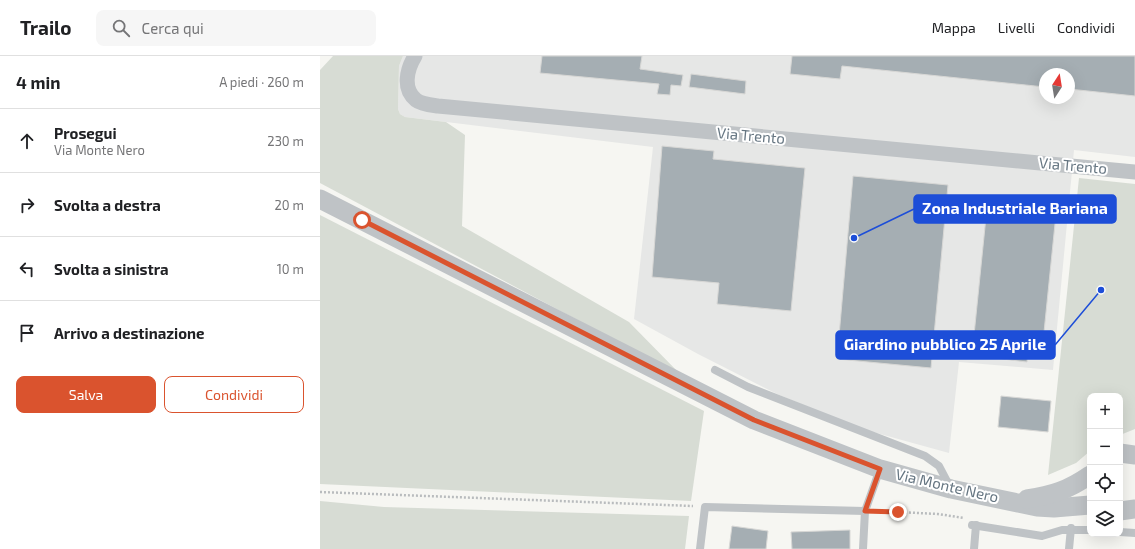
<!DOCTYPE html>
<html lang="it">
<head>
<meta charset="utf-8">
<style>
  body { margin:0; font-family:"Exo 2",sans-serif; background:#f6f6f6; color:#202124 }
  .controls { position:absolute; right:12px; bottom:12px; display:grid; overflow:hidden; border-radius:8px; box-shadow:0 4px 16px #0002 }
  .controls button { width:36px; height:36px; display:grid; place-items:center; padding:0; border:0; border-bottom:1px solid #e0e0e0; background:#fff; color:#202124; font:20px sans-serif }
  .compass { position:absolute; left:719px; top:12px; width:36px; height:36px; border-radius:50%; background:#fff; box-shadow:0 4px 16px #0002; rotate:12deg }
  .stop { position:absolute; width:12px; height:12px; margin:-9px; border:3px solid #da532e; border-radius:50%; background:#fff }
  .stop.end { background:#da532e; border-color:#fff; box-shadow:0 1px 4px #0008 }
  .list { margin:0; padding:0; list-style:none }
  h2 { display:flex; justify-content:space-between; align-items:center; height:52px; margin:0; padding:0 16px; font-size:17px }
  h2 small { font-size:13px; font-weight:400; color:#757577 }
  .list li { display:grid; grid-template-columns:26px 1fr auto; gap:12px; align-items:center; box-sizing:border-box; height:64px; padding:0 16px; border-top:1px solid #e0e0e0 }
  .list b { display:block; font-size:15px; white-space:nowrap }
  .list p { margin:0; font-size:13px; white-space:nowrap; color:#757577 }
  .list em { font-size:13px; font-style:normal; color:#757577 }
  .actions { display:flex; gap:8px; padding:12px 16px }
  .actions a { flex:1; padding:9px 0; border:1px solid #da532e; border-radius:8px; text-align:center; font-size:14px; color:#da532e }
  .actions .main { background:#da532e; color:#fff }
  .icon { flex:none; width:22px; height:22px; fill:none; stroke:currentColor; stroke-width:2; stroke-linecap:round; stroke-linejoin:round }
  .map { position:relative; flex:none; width:815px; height:493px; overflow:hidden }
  header { display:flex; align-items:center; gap:24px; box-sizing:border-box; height:56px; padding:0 20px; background:#fff; border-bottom:1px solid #e0e0e0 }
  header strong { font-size:19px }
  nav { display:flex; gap:22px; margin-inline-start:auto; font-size:14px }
  .search { width:280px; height:36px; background:#f6f6f6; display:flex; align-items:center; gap:10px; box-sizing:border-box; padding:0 14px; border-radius:8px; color:#757577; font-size:15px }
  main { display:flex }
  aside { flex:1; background:#fff }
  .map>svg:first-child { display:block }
  .built { fill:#e6e7e6; fill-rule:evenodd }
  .green { fill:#d7dcd4 }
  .building { fill:#a5aeb3; stroke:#d7d7d5 }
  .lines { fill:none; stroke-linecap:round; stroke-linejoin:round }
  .path { stroke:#b9bcbe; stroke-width:2.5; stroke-dasharray:2 2; stroke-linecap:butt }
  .service { stroke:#bfc3c6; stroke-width:8 }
  .minor { stroke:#bfc3c6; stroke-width:15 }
  .tertiary { stroke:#bfc3c6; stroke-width:19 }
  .route { stroke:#da532e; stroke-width:5 }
  .labels { text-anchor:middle; stroke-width:4; stroke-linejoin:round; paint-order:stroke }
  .street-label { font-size:15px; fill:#667682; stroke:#fff }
  .leader { fill:none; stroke:#1d4ed8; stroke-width:1.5 }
  .callout-dot { fill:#1d4ed8; stroke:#fff; stroke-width:1.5 }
  .callout { fill:#1d4ed8; stroke:#1d4ed8; stroke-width:1.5 }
  .callout-label { font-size:16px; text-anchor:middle; font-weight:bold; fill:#fff }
</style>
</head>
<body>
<header>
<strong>Trailo</strong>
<div class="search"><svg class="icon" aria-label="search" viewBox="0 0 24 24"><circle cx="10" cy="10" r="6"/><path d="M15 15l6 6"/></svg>Cerca qui</div>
<nav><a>Mappa</a><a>Livelli</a><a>Condividi</a></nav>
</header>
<main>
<aside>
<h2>4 min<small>A piedi · 260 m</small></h2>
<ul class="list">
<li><svg class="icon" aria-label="ahead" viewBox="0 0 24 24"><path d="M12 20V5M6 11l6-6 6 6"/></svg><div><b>Prosegui</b><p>Via Monte Nero</p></div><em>230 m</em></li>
<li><svg class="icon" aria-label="right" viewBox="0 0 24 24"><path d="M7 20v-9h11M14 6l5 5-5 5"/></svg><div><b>Svolta a destra</b></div><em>20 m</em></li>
<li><svg class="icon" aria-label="left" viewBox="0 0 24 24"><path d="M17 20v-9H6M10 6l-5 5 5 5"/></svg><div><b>Svolta a sinistra</b></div><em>10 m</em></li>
<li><svg class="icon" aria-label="arrive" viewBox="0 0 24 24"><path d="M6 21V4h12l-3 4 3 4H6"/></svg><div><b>Arrivo a destinazione</b></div></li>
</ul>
<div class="actions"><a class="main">Salva</a><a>Condividi</a></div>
</aside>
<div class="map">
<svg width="815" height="493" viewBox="0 0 815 493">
  <rect width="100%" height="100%" fill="#f6f6f2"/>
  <path class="built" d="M83,0H815V101L754,94L733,314L639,306L629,397L542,373L457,338L378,298L314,263L333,91L85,61L80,58L78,53L79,10ZM725,18H749V42H725Z"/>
  <g class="green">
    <path d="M13,0H83L79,10L78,53L80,58L85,61L126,66L145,79L142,170L309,266L361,319L0,127V14Z"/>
    <path d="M759,122L815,128V373L800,379V340H770V395L756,407L728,419Z"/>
    <path d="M0,159L384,355L371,445L0,428Z"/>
    <path d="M0,445L64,451L369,460L365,493H0Z"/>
  </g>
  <g class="building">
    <path d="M222,0H322L320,13L363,19L361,30L351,29L350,39L337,38L339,28L220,17Z"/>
    <path d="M472,0H815V40L749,33V18H725V31L522,10L520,23L470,18Z"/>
    <path d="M371,18L426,25L425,38L369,31Z"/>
    <path d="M342,90L394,95L393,103L485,112L471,255L397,248L399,227L332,221Z"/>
    <path d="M533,120L628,129L611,312L517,303Z"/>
    <path d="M667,151L736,158L723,286L709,284L707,306L674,302L676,281L654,279Z"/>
    <path d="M681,340L731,345L728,376L678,371Z"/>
    <path d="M412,470L448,475L446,493H409Z"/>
    <path d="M530,474V493H472L471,476Z"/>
  </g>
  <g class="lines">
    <g class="path">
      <path d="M0,436L373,450"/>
      <path d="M557,455L618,458L644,462"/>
    </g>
    <g class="service">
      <path d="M395,314L428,331L605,400L619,410L630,431"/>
      <path d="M652,469L722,480L742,474H770"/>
      <path d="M800,476L815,477"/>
      <path d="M380,493L385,451L545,455"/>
      <path d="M543,493L545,455L560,413"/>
      <path d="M654,493L656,469"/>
      <path d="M749,493L751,472"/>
    </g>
    <path class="minor" d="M95,0C87,13 82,33 96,44C101,48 111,49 118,50L815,116"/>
    <g class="tertiary">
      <path d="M0,143L434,364L560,413L631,433L717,451L734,452L770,449"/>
      <path d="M800,397L815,399"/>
      <path d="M707,443C733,439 748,434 770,419"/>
      <path d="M800,455L815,453"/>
    </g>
  </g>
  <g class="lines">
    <path class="route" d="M42,164L434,364L560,413L545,455L578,456"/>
  </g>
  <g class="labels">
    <g class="street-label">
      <text transform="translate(431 80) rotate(5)" y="5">Via Trento</text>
      <text transform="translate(753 110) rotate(5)" y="5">Via Trento</text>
      <text transform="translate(627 430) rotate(13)" y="5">Via Monte Nero</text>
    </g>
  </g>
  <path class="leader" d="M534 182L594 153M781 234L735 289"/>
  <g class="callout-dot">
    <circle cx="534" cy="182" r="4"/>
    <circle cx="781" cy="234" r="4"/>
  </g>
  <g class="callout">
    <rect x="594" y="139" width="202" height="28" rx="4"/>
    <rect x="516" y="275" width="219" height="28" rx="4"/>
  </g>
  <g class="callout-label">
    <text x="695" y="158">Zona Industriale Bariana</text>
    <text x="625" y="294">Giardino pubblico 25 Aprile</text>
  </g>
</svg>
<div class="controls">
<button>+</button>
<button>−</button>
<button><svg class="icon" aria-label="locate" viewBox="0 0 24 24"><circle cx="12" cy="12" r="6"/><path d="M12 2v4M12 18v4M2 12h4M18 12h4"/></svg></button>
<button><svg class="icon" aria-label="layers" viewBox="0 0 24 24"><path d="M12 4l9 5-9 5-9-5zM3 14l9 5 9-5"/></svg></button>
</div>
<svg class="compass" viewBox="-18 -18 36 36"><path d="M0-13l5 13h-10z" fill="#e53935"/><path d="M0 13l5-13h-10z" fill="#757577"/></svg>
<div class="stop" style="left:42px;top:164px"></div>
<div class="stop end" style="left:578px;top:456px"></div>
</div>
</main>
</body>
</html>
